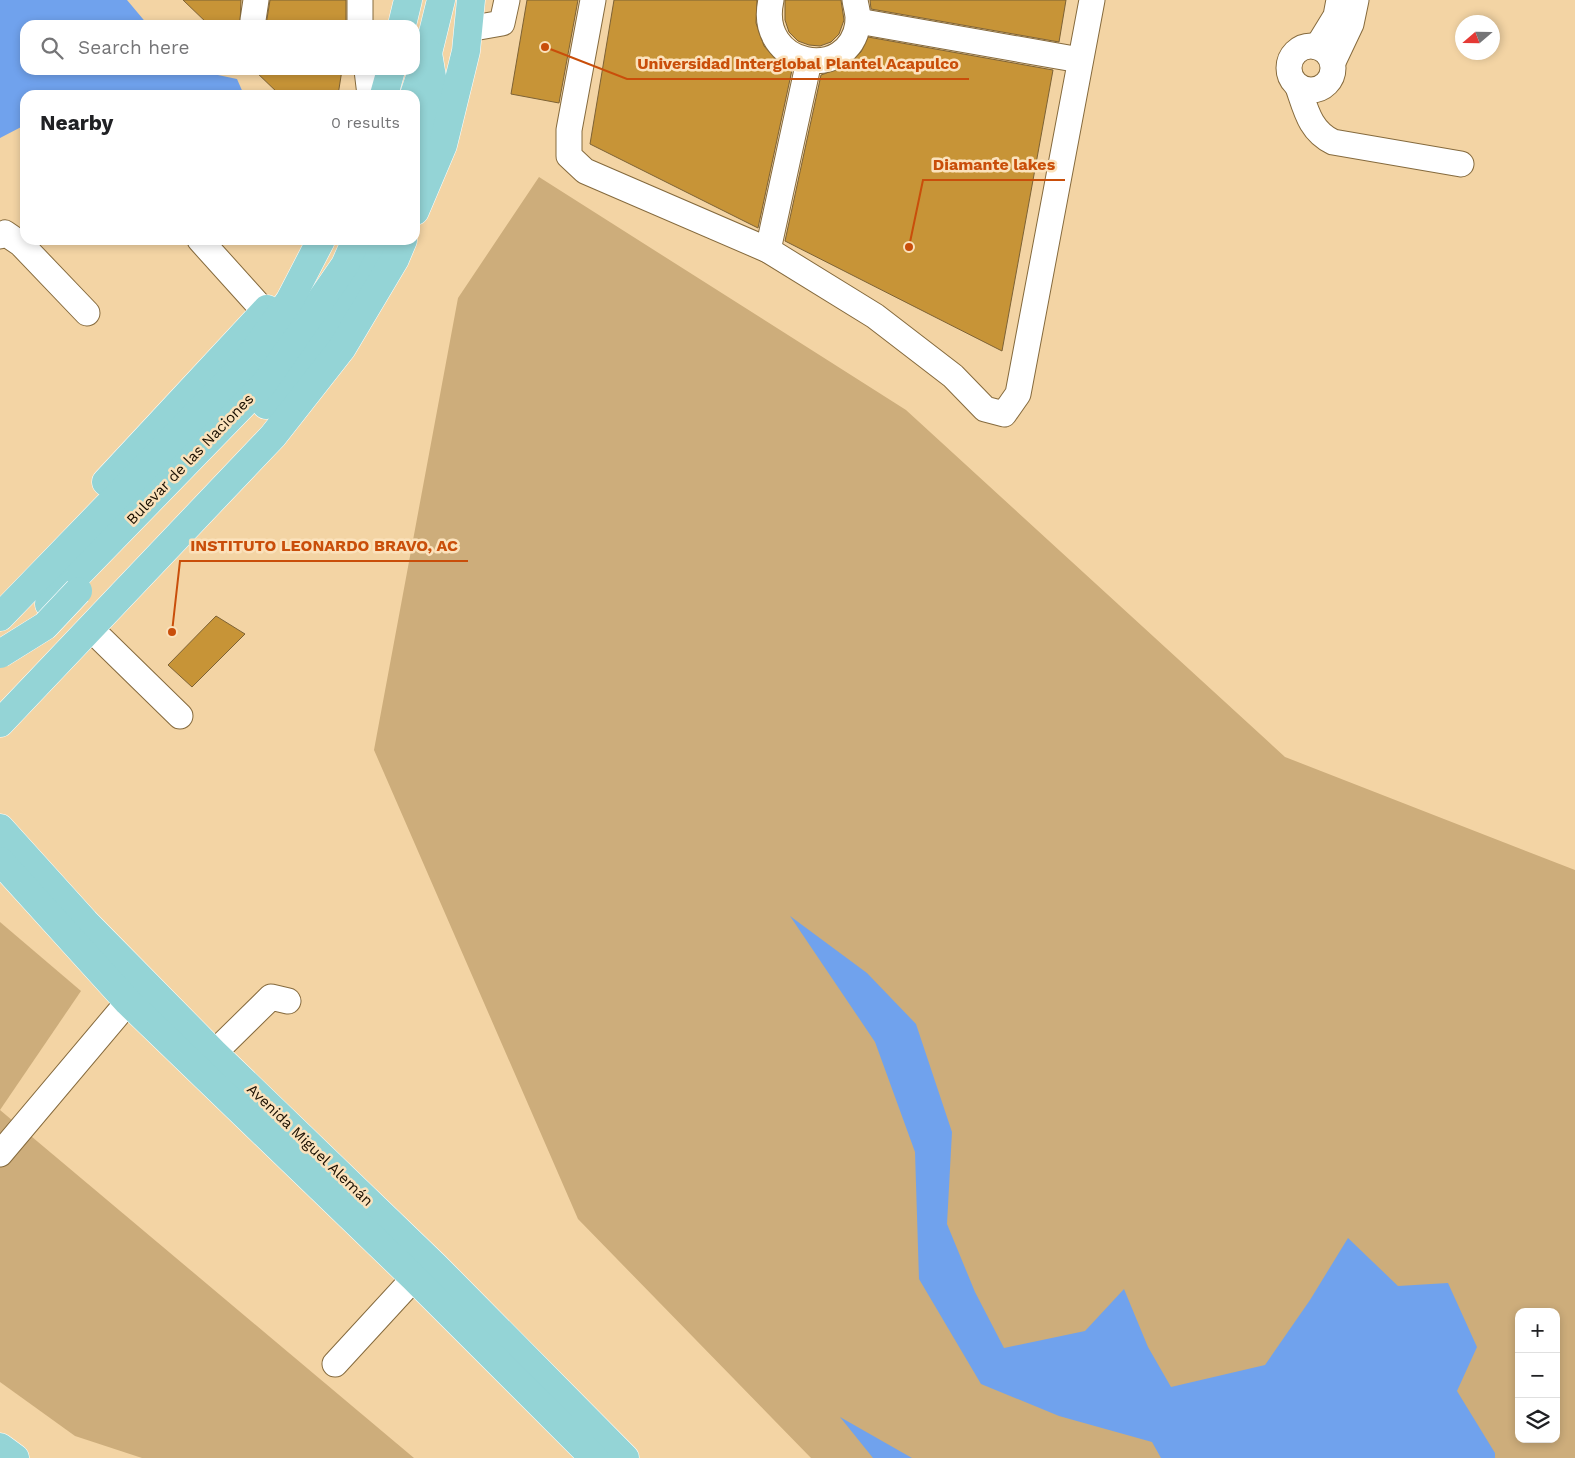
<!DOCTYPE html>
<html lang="en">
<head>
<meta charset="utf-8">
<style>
  body { margin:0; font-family:"Work Sans",sans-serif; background:#f6f6f6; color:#202124 }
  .controls { position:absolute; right:15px; bottom:15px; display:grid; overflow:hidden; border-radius:10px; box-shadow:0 2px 8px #0003 }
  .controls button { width:45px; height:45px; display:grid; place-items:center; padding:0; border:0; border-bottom:1px solid #e0e0e0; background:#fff; color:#202124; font:25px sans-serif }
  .compass { position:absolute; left:1455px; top:15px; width:45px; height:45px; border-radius:50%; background:#fff; box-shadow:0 2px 8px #0003; rotate:250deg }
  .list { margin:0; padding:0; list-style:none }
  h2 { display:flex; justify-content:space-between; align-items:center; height:65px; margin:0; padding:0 20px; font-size:21px }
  h2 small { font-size:16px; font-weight:400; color:#757577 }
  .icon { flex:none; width:28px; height:28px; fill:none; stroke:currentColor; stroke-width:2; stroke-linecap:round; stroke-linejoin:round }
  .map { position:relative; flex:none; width:1575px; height:1458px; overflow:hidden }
  .search { position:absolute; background:#fff; box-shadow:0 2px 8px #0003; left:20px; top:20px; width:400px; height:55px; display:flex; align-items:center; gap:12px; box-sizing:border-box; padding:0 18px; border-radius:15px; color:#757577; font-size:19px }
  .panel { position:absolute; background:#fff; box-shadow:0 2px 8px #0003; left:20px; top:90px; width:400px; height:155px; border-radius:15px }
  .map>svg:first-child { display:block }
  .green { fill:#cdad7b; fill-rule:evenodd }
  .water { fill:#70a2ed }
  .building { fill:#c79437; stroke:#7d6235 }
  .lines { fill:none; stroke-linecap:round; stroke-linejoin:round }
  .minor-casing { stroke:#856a3d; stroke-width:27 }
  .major-casing { stroke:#fff; stroke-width:29 }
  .minor { stroke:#fff; stroke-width:25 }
  .major { stroke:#94d4d6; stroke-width:28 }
  .major-bridge-casing { stroke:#fff; stroke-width:29; stroke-linecap:butt }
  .major-bridge { stroke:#94d4d6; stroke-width:28 }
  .labels { text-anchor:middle; stroke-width:5; stroke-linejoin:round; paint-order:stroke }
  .street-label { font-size:15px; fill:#1a0f01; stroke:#fbe2bc }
  .leader { fill:none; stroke:#c94e0a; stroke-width:2 }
  .callout-dot { fill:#c94e0a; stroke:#fbe2bc; stroke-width:2 }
  .callout-label { font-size:16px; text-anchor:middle; font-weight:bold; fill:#c94e0a; stroke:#fbe2bc; stroke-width:5; stroke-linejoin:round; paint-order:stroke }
</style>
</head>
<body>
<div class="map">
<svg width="1575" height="1458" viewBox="0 0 1575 1458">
  <rect width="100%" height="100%" fill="#f3d4a4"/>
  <g class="green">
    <path d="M539,177L906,410L1285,757L1575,870V1458H811L578,1219L374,750L458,298ZM1519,1312H1556V1439H1519Z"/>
    <path d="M0,922L81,991L0,1110Z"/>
    <path d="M0,1110L414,1458H142L75,1436L0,1382Z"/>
  </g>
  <g class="water">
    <path d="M0,0H127L148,25H25V70H194L237,79L244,95H25V125L0,138Z"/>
    <path d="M790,916L867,973L916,1024L952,1132L947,1224L975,1292L1004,1348L1085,1331L1124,1289L1148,1347L1171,1387L1265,1365L1310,1300L1348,1238L1398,1286L1448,1283L1477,1347L1457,1391L1495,1453V1458H1161L1152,1442L1059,1416L981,1384L919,1279L915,1152L875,1042Z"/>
    <path d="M840,1417L912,1458H873Z"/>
  </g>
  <g class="building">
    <path d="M183,0H241L240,25H209Z"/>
    <path d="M270,0H346V25H266Z"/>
    <path d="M527,0H578L559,103L511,94Z"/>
    <path d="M614,0H757L756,23L764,46L779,63L792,70L758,228L590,144Z"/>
    <path d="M785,0H841L844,20L839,34L831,42L820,46L809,45L798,41L789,32L785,20Z"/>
    <path d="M870,0H1066L1059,42L871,9Z"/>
    <path d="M868,37L1053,70L1002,351L785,241L821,75L848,65L861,52Z"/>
    <path d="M254,70H342L338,95H280Z"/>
    <path d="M216,616L245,634L192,687L168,665Z"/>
  </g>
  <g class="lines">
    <defs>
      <g id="minor">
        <path d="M360,0V25"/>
        <path d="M593,0L569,130V156L585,171L768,250L875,316L953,376L985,409L1004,414L1018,394L1092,0"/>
        <path d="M771,0C756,67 849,84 858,23C859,16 856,7 855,0"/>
        <path d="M253,20L256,0"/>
        <path d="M858,21L1080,60"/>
        <path d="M468,29L502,23L507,0"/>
        <circle cx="1311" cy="68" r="22"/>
        <path d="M1317,47L1336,16L1339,0"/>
        <path d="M1333,62L1351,24L1356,0"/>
        <path d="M367,70L370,95"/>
        <path d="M1298,87C1306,110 1310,131 1333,142L1461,164"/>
        <path d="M0,236L5,233L21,244L87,313"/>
        <path d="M200,240L264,311"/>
        <path d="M768,250L809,61"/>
        <path d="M90,628L180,716"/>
        <path d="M214,1053L271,997L288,1001"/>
        <path d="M0,1154L128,1002"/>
        <path d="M335,1364L414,1278"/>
      </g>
      <g id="major">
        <path d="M402,25L408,0"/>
        <path d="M384,95L391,70"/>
        <path d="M414,95L428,53L441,0"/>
        <path d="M415,157L435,95L428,53"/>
        <path d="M415,211L443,145L466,51L471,0"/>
        <path d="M266,405L304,361L357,289L381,240"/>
        <path d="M106,482L267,309"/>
        <path d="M49,604L262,385L345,265L356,240"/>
        <path d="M0,617L244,365L290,300L321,240"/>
        <path d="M0,723L273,436L342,348L395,259L403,240"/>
        <path d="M0,828L85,922L214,1053L435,1266L625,1458"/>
        <path d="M0,861L128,1002L414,1278L594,1458"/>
        <path d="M0,1447L15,1458"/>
      </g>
    </defs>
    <use href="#minor" class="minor-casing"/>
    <use href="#major" class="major-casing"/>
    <use href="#minor" class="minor"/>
    <use href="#major" class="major"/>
    <defs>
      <path id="major-bridge" d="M0,654L45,626L78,591"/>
    </defs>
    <use href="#major-bridge" class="major-bridge-casing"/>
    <use href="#major-bridge" class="major-bridge"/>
  </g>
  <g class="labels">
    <g class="street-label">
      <text transform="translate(190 459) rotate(-46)" y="5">Bulevar de las Naciones</text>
      <text transform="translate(310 1145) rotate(44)" y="5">Avenida Miguel Alemán</text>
    </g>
  </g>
  <path class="leader" d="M545 47L627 79H969M909 247L923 180H1065M172 632L180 561H468"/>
  <g class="callout-dot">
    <circle cx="545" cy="47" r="5"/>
    <circle cx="909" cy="247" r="5"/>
    <circle cx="172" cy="632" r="5"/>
  </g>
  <g class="callout-label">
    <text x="798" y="69">Universidad Interglobal Plantel Acapulco</text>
    <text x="994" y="170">Diamante lakes</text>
    <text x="324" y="551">INSTITUTO LEONARDO BRAVO, AC</text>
  </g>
</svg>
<div class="controls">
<button>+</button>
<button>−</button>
<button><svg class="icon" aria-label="layers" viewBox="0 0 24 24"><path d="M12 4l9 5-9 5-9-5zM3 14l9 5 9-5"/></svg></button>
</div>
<svg class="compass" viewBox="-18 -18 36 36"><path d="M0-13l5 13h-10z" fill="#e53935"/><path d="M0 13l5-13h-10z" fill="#757577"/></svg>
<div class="search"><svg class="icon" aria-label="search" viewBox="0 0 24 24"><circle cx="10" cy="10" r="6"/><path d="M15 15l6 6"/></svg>Search here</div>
<section class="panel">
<h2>Nearby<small>0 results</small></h2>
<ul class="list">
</ul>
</section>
</div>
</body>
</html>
